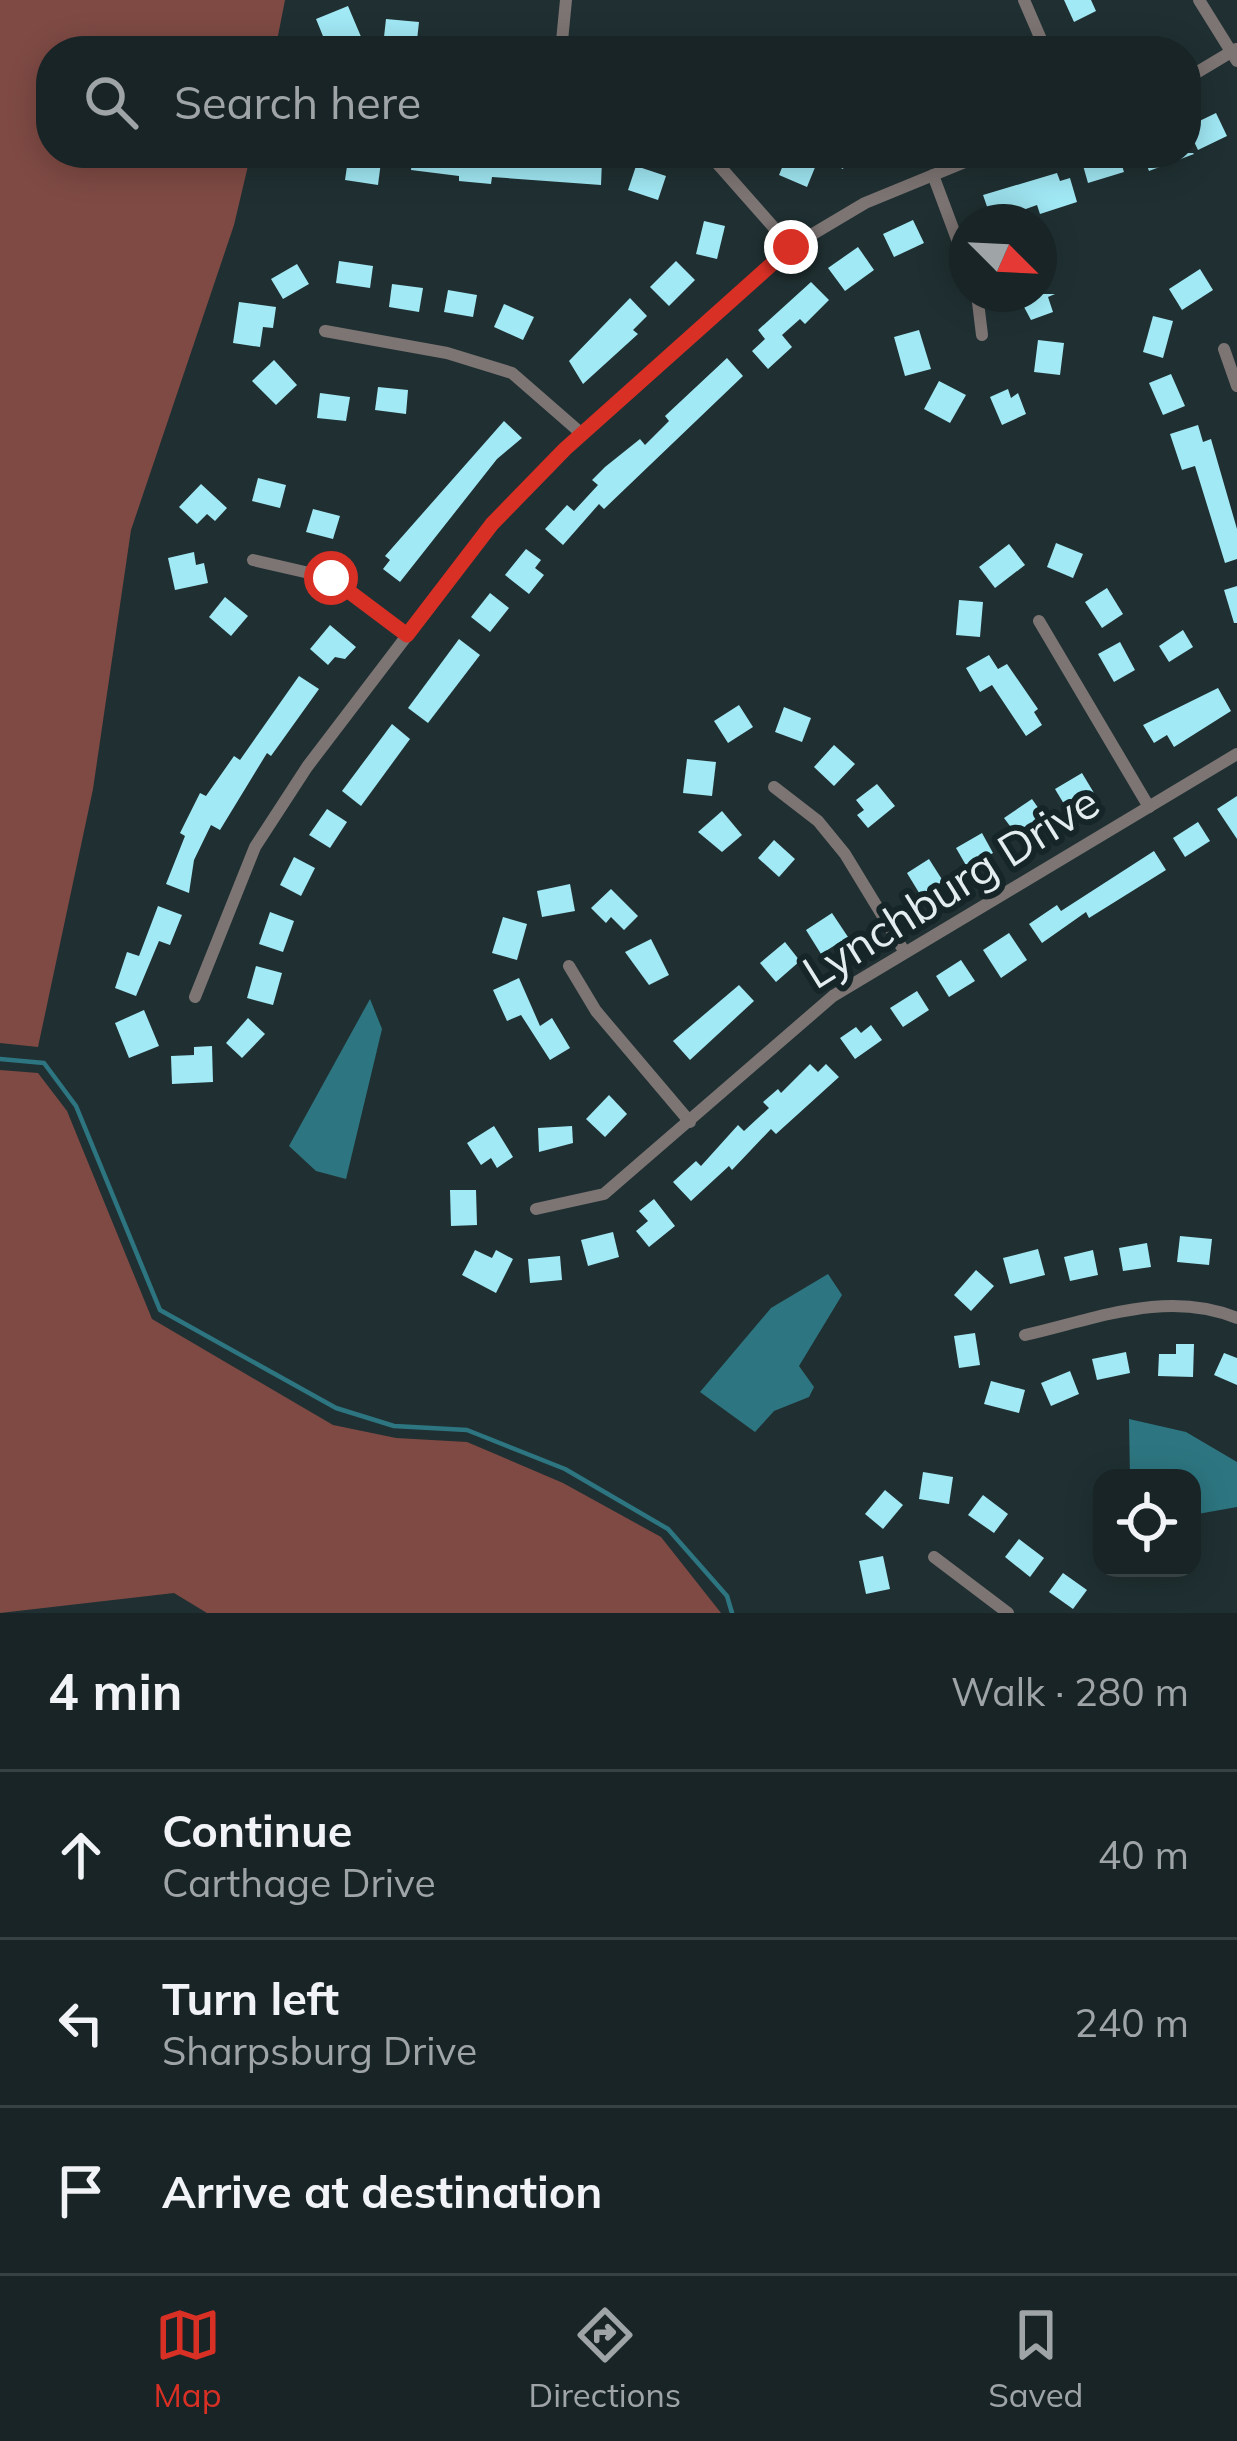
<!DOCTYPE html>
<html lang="en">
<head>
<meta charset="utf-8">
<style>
  body { margin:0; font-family:Mulish,sans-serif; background:#253032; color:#f1f3f6 }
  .controls { position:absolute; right:36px; bottom:36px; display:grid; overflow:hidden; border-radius:24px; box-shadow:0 6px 30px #0003 }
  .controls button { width:108px; height:108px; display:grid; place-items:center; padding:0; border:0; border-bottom:3px solid #364143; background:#182426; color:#f1f3f6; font:60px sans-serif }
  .compass { position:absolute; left:949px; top:204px; width:108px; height:108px; border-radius:50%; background:#182426; box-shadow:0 6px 30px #0003; rotate:114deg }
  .stop { position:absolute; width:36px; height:36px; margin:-27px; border:9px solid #d93025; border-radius:50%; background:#fff }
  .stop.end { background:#d93025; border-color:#fff; box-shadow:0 3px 12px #0008 }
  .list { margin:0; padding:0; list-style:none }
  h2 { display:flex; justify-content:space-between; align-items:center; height:156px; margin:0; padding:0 48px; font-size:51px }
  h2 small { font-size:39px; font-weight:400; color:#9fa4a7 }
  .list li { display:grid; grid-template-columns:78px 1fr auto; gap:36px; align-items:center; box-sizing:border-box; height:168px; padding:0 48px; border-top:3px solid #364143 }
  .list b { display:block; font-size:45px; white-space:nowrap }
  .list p { margin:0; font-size:39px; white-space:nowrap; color:#9fa4a7 }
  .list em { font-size:39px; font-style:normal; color:#9fa4a7 }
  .icon { flex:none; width:66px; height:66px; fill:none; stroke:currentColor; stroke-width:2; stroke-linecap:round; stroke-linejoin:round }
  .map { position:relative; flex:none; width:1237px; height:1613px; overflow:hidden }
  .search { position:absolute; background:#182426; box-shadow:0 6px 30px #0003; left:36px; right:36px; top:36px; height:132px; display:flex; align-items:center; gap:30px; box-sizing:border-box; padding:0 42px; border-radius:48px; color:#9fa4a7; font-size:45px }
  .sheet { height:660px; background:#182426 }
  nav { display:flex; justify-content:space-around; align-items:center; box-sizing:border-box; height:168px; border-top:3px solid #364143; background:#182426; font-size:33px; color:#9fa4a7 }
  nav a { display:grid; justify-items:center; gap:6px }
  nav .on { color:#d93025 }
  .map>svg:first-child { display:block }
  .forest { fill:#7f4a44 }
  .water { fill:#2d7681 }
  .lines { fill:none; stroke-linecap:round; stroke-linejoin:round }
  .stream { stroke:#2d7681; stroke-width:4.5 }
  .building { fill:#a1e9f5 }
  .street { stroke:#7d7574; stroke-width:12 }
  .route { stroke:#d93025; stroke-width:15 }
  .labels { text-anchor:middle; stroke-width:12; stroke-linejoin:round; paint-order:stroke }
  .street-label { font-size:45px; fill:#e3edef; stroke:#162628 }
</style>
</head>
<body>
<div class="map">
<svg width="1237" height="1613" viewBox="0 0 1237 1613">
  <rect width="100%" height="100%" fill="#203032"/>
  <g class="forest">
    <path d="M0,0H285L275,51H51V153H251L234,225L131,530L93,789L38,1047L0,1043Z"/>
    <path d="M0,1070L38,1073L67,1111L152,1319L333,1425L396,1438L467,1442L563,1483L661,1537L721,1613H207L174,1593L0,1613Z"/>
  </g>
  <g class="water">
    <path d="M370,999L382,1029L346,1179L316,1171L289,1146Z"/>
    <path d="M828,1274L842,1295L799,1366L814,1387L809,1397L774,1411L755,1432L700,1392L771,1308Z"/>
    <path d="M1129,1419L1186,1432L1237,1462V1507L1192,1515V1478H1130Z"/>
  </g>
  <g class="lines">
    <path class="stream" d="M0,1059L44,1063L76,1106L160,1310L336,1408L394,1426L467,1430L565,1469L668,1529L727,1596L732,1613"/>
  </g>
  <g class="building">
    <path d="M1064,0H1091L1096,11L1074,22Z"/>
    <path d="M348,6L362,39L343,47L340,40L327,46L316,19Z"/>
    <path d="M386,19L419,22L416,49L383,46Z"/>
    <path d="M1107,36L1111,51H1068V48Z"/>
    <path d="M445,37L497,43L496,51H443Z"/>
    <path d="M1216,113L1227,136L1198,150L1187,127Z"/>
    <path d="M349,153L382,154L378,185L345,180Z"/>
    <path d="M413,153H446L445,159L471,161L472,153L602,160L601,185L492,177L491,184L459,181V176L411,170Z"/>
    <path d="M788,153L816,165L807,187L779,175Z"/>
    <path d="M833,153H872L842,169Z"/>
    <path d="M1112,153H1118L1124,172L1088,183L1082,162Z"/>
    <path d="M1142,153H1193L1194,154L1149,171Z"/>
    <path d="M636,166L666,176L658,200L628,190Z"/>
    <path d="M1057,173L1060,181L1070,178L1077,202L1040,214L1037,205L992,221L983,195Z"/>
    <path d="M913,220L924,243L894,257L883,234Z"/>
    <path d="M704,221L725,226L717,259L696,254Z"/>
    <path d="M858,247L874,270L845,291L828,268Z"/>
    <path d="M339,261L373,266L370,288L336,283Z"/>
    <path d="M676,261L695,280L669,306L650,287Z"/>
    <path d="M297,264L309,284L283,299L271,279Z"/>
    <path d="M1200,269L1213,290L1182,310L1169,289Z"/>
    <path d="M811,282L829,300L805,324L800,319L782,335L792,347L768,369L752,351L765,339L758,330Z"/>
    <path d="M392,284L423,288L419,312L389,307Z"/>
    <path d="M448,290L477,295L473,317L444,312Z"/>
    <path d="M1017,294H1055L1048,297L1053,312L1031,320Z"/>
    <path d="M630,298L647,316L633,330L638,334L583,384L569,361Z"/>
    <path d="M239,302L276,307L273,328L263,327L260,347L233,343Z"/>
    <path d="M504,304L534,317L523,340L494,327Z"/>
    <path d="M1153,316L1173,321L1163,358L1143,352Z"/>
    <path d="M919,330L931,369L905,376L894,337Z"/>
    <path d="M1038,340L1064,343L1060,375L1034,372Z"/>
    <path d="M727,358L743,376L604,509L599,504L563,545L545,529L567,505L574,511L598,485L592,480L605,467L640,439L645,445L669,421L665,416Z"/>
    <path d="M274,360L297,385L276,405L252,381Z"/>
    <path d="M1171,374L1185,406L1163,415L1149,383Z"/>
    <path d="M939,381L966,395L950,423L924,409Z"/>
    <path d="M378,387L408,390L406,414L375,410Z"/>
    <path d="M1008,389L1011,398L1018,393L1026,414L1002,425L990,397Z"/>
    <path d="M320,393L350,397L346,421L317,418Z"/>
    <path d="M504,421L522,438L497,459L400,582L383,569L390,560L385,556Z"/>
    <path d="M1198,425L1203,442L1211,439L1237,529V559L1225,563L1195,466L1182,470L1170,434Z"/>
    <path d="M258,478L286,485L280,508L252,501Z"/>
    <path d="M201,484L227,508L215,521L207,514L197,524L179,507Z"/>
    <path d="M313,509L340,516L333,539L306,532Z"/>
    <path d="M1056,543L1083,554L1073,578L1047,567Z"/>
    <path d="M1009,544L1025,565L995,588L979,567Z"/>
    <path d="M526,549L541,560L535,568L544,575L529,594L505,575Z"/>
    <path d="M194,552L196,565L204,563L208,583L175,590L168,558Z"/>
    <path d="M1237,586V623H1234L1224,590Z"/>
    <path d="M1107,588L1123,614L1102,628L1085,602Z"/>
    <path d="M490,593L509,608L490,632L471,617Z"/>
    <path d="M225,597L248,616L231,636L209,617Z"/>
    <path d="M959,600L983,602L980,637L956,635Z"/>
    <path d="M330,625L356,647L345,659L335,657L328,665L310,649Z"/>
    <path d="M1183,630L1193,647L1169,662L1159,646Z"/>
    <path d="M459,639L480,655L428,723L408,708Z"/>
    <path d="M1120,642L1135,670L1114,682L1098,654Z"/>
    <path d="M989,655L998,669L1007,664L1038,709L1034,712L1042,725L1026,736L992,685L980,692L966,668Z"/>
    <path d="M299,676L319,689L271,756L267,753L220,830L211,825L194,860L189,893L166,884L185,836L180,833L200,793L206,796L234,756L240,760Z"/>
    <path d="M1218,688L1231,711L1174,747L1167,735L1154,743L1143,725Z"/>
    <path d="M739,705L753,727L728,743L714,721Z"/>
    <path d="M784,707L811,718L802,742L775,732Z"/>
    <path d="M392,724L410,739L361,806L342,791Z"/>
    <path d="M834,745L855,764L834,786L814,767Z"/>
    <path d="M687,759L716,762L712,796L683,793Z"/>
    <path d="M1082,773L1094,793L1067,809L1055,789Z"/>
    <path d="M877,784L895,806L868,828L857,815L864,810L856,800Z"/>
    <path d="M1237,796V839L1217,809Z"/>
    <path d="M1032,799L1046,819L1019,838L1004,818Z"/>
    <path d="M327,809L347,822L330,848L309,835Z"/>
    <path d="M722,811L742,835L722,852L698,832Z"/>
    <path d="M1198,822L1210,841L1185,857L1173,838Z"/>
    <path d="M982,833L993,853L967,867L956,848Z"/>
    <path d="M774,840L795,859L779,877L758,858Z"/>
    <path d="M1154,851L1166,870L1089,918L1086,912L1042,943L1029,924L1057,905L1061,911Z"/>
    <path d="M294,857L315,868L301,896L280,885Z"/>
    <path d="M929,859L943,881L921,896L907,873Z"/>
    <path d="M570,884L575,911L542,917L537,891Z"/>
    <path d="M611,889L638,916L624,930L611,917L606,923L591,908Z"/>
    <path d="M158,906L182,915L170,945L159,941L136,996L115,988L127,952L139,956Z"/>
    <path d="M270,912L294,921L283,952L259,944Z"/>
    <path d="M832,913L848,937L821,954L806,930Z"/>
    <path d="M503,917L527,924L517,960L492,953Z"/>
    <path d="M1009,933L1027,960L1001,978L983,950Z"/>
    <path d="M651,939L669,975L649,985L625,952Z"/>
    <path d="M785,942L800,961L776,982L760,963Z"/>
    <path d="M961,960L975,981L949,997L936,976Z"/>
    <path d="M256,966L282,973L273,1005L247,998Z"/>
    <path d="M519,978L540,1026L552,1018L570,1048L550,1060L521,1015L507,1021L493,990Z"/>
    <path d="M739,985L754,1001L690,1060L673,1041Z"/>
    <path d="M917,991L929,1010L903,1027L890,1008Z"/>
    <path d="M144,1010L159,1046L129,1058L115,1023Z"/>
    <path d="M248,1018L265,1034L242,1058L226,1043Z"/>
    <path d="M871,1025L882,1040L855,1059L840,1038L856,1027L861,1033Z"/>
    <path d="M212,1046L213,1082L172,1084L171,1056L194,1055V1047Z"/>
    <path d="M810,1064L818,1072L826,1064L839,1077L776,1134L771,1129L732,1170L729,1166L691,1201L673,1182L696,1161L701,1166L738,1125L744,1131L769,1108L763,1102L778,1089L781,1093Z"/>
    <path d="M609,1095L627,1114L605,1137L586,1119Z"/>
    <path d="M494,1126L513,1157L497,1168L491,1158L481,1165L467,1143Z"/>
    <path d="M572,1126L573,1143L539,1152L538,1128Z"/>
    <path d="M450,1190H476L477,1225L451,1226Z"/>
    <path d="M654,1199L675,1226L649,1247L636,1231L648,1221L639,1211Z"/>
    <path d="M613,1232L619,1257L588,1266L581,1240Z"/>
    <path d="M1180,1236L1212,1239L1209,1265L1177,1262Z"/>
    <path d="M1147,1243L1151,1267L1123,1271L1119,1248Z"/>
    <path d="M1038,1249L1045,1275L1010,1284L1003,1258Z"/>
    <path d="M475,1250L492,1258L496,1250L513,1259L496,1293L462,1275Z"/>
    <path d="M1093,1250L1098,1275L1070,1281L1064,1257Z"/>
    <path d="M560,1256L562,1280L530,1283L528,1259Z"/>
    <path d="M976,1270L994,1286L971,1311L954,1295Z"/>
    <path d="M975,1333L980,1365L959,1368L954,1336Z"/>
    <path d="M1176,1344H1194L1193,1377L1158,1376L1159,1354H1176Z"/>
    <path d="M1126,1352L1130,1373L1097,1380L1092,1359Z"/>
    <path d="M1224,1353L1237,1358V1385L1214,1375Z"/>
    <path d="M1070,1371L1079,1394L1051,1406L1041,1383Z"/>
    <path d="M991,1381L1025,1390L1019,1413L984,1404Z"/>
    <path d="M923,1472L953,1477L949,1504L919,1499Z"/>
    <path d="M885,1490L903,1505L883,1529L865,1514Z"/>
    <path d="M983,1495L1008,1514L994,1533L968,1515Z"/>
    <path d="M1019,1539L1044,1558L1030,1577L1005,1557Z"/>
    <path d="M883,1556L890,1589L866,1594L859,1561Z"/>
    <path d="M1063,1573L1087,1590L1073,1609L1049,1592Z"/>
  </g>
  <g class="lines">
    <g class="street">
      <path d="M1024,0L1046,51"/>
      <path d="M1199,0L1237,61"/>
      <path d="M561,51L566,0"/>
      <path d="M1186,79L1236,49"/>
      <path d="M708,153L791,247"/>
      <path d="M933,175L967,266"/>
      <path d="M977,294L982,335"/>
      <path d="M325,331L447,353L512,373L582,434"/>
      <path d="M1224,349L1237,386"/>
      <path d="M253,560L331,578L407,635"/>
      <path d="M1039,621L1149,807"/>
      <path d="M774,787L818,821L845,854L904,951"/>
      <path d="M569,966L596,1011L690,1122"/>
      <path d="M195,997L255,847L307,767L492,524L565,449L791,247L865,203L987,153"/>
      <path d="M536,1209L604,1194L833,996L1237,754"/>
      <path d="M1025,1335C1096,1319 1167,1289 1237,1318"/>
      <path d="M934,1557L1008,1613"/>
    </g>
  </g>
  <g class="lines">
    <path class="route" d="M331,578L407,635L492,524L565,449L791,247"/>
  </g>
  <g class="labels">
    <g class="street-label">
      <text transform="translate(951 887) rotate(-32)" y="16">Lynchburg Drive</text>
    </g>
  </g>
</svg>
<div class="controls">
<button><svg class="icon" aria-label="locate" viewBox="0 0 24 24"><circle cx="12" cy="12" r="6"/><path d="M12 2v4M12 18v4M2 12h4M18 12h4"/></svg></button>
</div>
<svg class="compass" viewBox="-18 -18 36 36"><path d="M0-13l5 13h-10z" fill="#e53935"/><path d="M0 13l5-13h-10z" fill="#9fa4a7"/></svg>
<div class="stop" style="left:331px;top:578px"></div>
<div class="stop end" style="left:791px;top:247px"></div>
<div class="search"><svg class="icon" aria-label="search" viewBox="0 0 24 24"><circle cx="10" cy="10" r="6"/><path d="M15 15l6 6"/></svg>Search here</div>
</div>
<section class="sheet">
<h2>4 min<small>Walk · 280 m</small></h2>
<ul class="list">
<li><svg class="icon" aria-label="ahead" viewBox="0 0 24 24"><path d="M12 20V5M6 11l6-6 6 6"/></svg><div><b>Continue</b><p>Carthage Drive</p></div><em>40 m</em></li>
<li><svg class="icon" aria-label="left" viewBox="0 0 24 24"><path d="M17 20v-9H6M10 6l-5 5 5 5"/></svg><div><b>Turn left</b><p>Sharpsburg Drive</p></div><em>240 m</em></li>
<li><svg class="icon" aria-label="arrive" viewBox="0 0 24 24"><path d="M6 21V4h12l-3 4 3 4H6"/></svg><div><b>Arrive at destination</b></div></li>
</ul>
</section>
<nav>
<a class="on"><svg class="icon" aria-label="map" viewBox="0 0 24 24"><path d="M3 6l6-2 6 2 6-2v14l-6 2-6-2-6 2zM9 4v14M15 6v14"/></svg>Map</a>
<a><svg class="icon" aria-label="directions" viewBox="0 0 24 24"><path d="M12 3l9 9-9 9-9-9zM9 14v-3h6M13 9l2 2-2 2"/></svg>Directions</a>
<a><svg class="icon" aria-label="saved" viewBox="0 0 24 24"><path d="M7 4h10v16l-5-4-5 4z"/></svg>Saved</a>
</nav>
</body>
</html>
